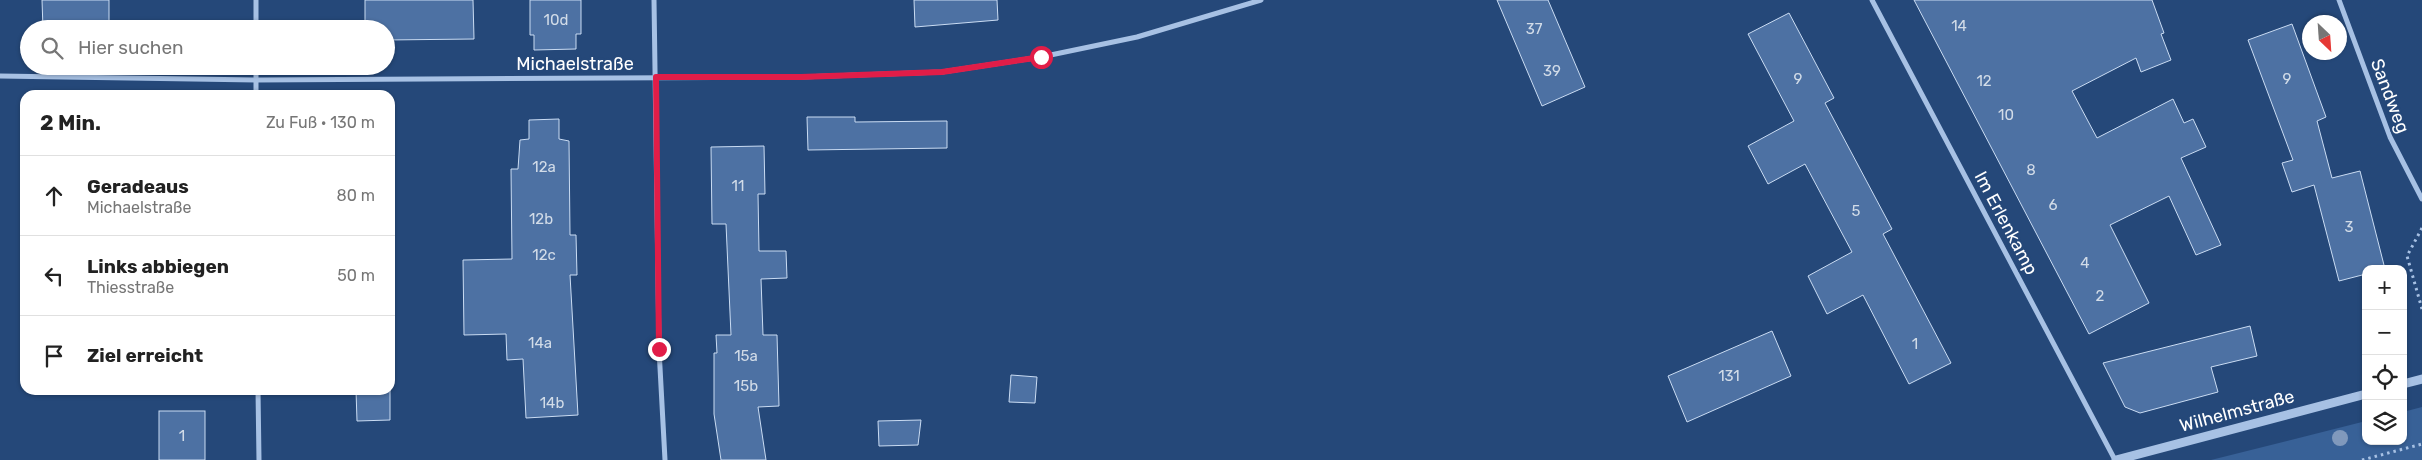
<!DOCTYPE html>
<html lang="de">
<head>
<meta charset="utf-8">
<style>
  body { margin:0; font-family:Rubik,sans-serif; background:#f6f6f6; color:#222 }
  .controls { position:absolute; right:15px; bottom:15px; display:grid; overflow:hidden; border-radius:10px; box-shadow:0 1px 4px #0004 }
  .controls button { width:45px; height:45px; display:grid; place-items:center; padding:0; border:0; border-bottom:1px solid #e0e0e0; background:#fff; color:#222; font:25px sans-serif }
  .compass { position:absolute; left:2302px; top:15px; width:45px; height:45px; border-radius:50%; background:#fff; box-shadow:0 1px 4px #0004; rotate:155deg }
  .stop { position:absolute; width:15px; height:15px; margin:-11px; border:4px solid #e11d48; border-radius:50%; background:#fff }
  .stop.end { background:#e11d48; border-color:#fff; box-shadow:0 1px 5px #0008 }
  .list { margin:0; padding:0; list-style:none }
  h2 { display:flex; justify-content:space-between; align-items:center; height:65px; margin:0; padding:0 20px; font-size:21px }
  h2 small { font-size:16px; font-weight:400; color:#767676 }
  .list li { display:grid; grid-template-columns:32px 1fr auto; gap:15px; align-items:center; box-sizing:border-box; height:80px; padding:0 20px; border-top:1px solid #e0e0e0 }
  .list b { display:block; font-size:19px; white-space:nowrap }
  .list p { margin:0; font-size:16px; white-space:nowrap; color:#767676 }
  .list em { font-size:16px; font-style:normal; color:#767676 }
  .icon { flex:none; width:28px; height:28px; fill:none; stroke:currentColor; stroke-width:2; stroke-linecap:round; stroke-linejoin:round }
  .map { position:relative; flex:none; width:2422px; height:460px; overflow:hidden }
  .search { position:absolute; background:#fff; box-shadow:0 1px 4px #0004; left:20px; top:20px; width:375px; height:55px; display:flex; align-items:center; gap:12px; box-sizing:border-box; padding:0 18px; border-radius:28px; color:#767676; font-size:19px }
  .panel { position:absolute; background:#fff; box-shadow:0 1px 4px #0004; left:20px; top:90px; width:375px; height:305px; border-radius:15px }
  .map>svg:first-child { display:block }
  .green { fill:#386197 }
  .building { fill:#4d71a3; stroke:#cadcf3 }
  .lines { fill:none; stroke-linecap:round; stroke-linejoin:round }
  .path { stroke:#a7c1e4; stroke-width:3; stroke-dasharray:2.5 4; stroke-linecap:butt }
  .minor { stroke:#a7c1e4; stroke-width:5 }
  .tertiary { stroke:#a7c1e4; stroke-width:9 }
  .tree { fill:#8099bc }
  .route { stroke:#e11d48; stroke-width:6 }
  .labels { text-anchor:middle; stroke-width:4.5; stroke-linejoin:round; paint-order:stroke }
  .number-label { font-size:15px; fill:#d2dce8 }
  .street-label { font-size:18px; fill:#fff; stroke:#254879 }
</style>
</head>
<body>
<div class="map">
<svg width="2422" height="460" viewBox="0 0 2422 460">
  <rect width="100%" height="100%" fill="#254879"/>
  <path class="green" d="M2422,407V460H2211L2366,421V441H2403V412Z"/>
  <g class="building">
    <path d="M42,0H109V29H43Z"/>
    <path d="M365,0H473L474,39L386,40V29H365Z"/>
    <path d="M530,0H581V34H576V49L534,50V35H530Z"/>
    <path d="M914,0H997L998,20L915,27Z"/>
    <path d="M1497,0H1548L1585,87L1542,106Z"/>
    <path d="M1914,0H2152L2164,33L2161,34L2171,60L2141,72L2136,58L2072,91L2097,138L2173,99L2184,123L2193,119L2206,147L2181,158L2221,245L2196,255L2169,196L2110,225L2149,303L2089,334Z"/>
    <path d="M1789,13L1834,98L1825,103L1892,229L1883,234L1951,363L1909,384L1863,295L1827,314L1808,276L1852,252L1805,164L1768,184L1748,146L1794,121L1748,34Z"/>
    <path d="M2292,24L2326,117L2317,121L2332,178L2360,171L2385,269H2366V274L2339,281L2314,185L2292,192L2282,163L2293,160L2248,40Z"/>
    <path d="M807,117H855V122L947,121V148L808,150Z"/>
    <path d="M559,119V139L569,141L570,235H576L577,275H570L578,415L526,418L523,359L507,360L506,334L464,335L463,260L512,259L511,169H518L520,140L529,139V120Z"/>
    <path d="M764,146L765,194H758L759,251H786L787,278L761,279L763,335H777L779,406L758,407L766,460H721L714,414V353H717L716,335H731L726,224H712L711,147Z"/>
    <path d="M2250,326L2257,356L2211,367L2218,392L2140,413L2125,407L2103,363Z"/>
    <path d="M1772,331L1791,376L1687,422L1668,376Z"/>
    <path d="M1011,375L1037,377L1035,403L1009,402Z"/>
    <path d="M356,390H390V420L357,421Z"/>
    <rect x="159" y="411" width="46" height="49"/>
    <path d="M921,420L918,445L879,446L878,421Z"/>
  </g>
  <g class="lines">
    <g class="path">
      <path d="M2422,228L2407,256L2422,309"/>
      <path d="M2362,460L2422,444"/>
    </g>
    <g class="minor">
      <path d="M654,0L659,349L665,460"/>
      <path d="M1872,0L2115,460"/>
      <path d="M2339,0L2390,137L2422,199"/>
      <path d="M256,29V0"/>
      <path d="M256,66V95"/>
      <path d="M0,76L256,80L801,77L942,72L1041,57L1137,37L1261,0"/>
      <path d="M258,390L259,460"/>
    </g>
    <g class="tertiary">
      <path d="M2403,384L2422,379"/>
      <path d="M2116,460L2366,394"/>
    </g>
  </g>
  <circle class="tree" cx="2340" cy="438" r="8"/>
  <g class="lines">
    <path class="route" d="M659,349L656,77H801L942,72L1041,57"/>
  </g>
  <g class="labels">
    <g class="number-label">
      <text x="556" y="25">10d</text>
      <text x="1959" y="31">14</text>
      <text x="1534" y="34">37</text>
      <text x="1552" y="76">39</text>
      <text x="1798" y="84">9</text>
      <text x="2287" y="84">9</text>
      <text x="1984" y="86">12</text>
      <text x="2006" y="120">10</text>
      <text x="544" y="172">12a</text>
      <text x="2031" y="175">8</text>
      <text x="738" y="191">11</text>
      <text x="2053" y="210">6</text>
      <text x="1856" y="216">5</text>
      <text x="541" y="224">12b</text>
      <text x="2349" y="232">3</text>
      <text x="544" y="260">12c</text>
      <text x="2085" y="268">4</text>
      <text x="2100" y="301">2</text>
      <text x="540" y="348">14a</text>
      <text x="1915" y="349">1</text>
      <text x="746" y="361">15a</text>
      <text x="1729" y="381">131</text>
      <text x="746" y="391">15b</text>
      <text x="552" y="408">14b</text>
      <text x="182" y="441">1</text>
    </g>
    <g class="street-label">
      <text x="575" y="70">Michaelstraße</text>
      <text transform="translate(2390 96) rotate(69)" y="6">Sandweg</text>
      <text transform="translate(2006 223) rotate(62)" y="6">Im Erlenkamp</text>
      <text transform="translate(2237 411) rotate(-15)" y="6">Wilhelmstraße</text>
    </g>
  </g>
</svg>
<div class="controls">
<button>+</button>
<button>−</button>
<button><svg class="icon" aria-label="locate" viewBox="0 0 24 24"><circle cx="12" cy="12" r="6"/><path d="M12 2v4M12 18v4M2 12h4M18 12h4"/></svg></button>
<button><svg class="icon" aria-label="layers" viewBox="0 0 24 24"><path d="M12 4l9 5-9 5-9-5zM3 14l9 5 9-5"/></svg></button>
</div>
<svg class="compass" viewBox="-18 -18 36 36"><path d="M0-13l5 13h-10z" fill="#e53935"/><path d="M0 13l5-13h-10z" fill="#767676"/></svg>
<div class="stop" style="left:1041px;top:57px"></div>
<div class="stop end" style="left:659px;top:349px"></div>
<div class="search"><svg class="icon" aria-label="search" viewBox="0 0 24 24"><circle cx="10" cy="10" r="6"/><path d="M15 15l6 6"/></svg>Hier suchen</div>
<section class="panel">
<h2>2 Min.<small>Zu Fuß · 130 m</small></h2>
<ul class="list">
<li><svg class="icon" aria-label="ahead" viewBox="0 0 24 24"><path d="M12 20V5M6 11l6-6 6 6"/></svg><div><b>Geradeaus</b><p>Michaelstraße</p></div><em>80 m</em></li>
<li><svg class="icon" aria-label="left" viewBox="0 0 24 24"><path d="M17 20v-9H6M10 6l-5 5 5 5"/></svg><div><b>Links abbiegen</b><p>Thiesstraße</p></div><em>50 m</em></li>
<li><svg class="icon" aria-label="arrive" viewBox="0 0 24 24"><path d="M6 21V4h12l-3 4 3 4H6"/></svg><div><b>Ziel erreicht</b></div></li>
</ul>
</section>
</div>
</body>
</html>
